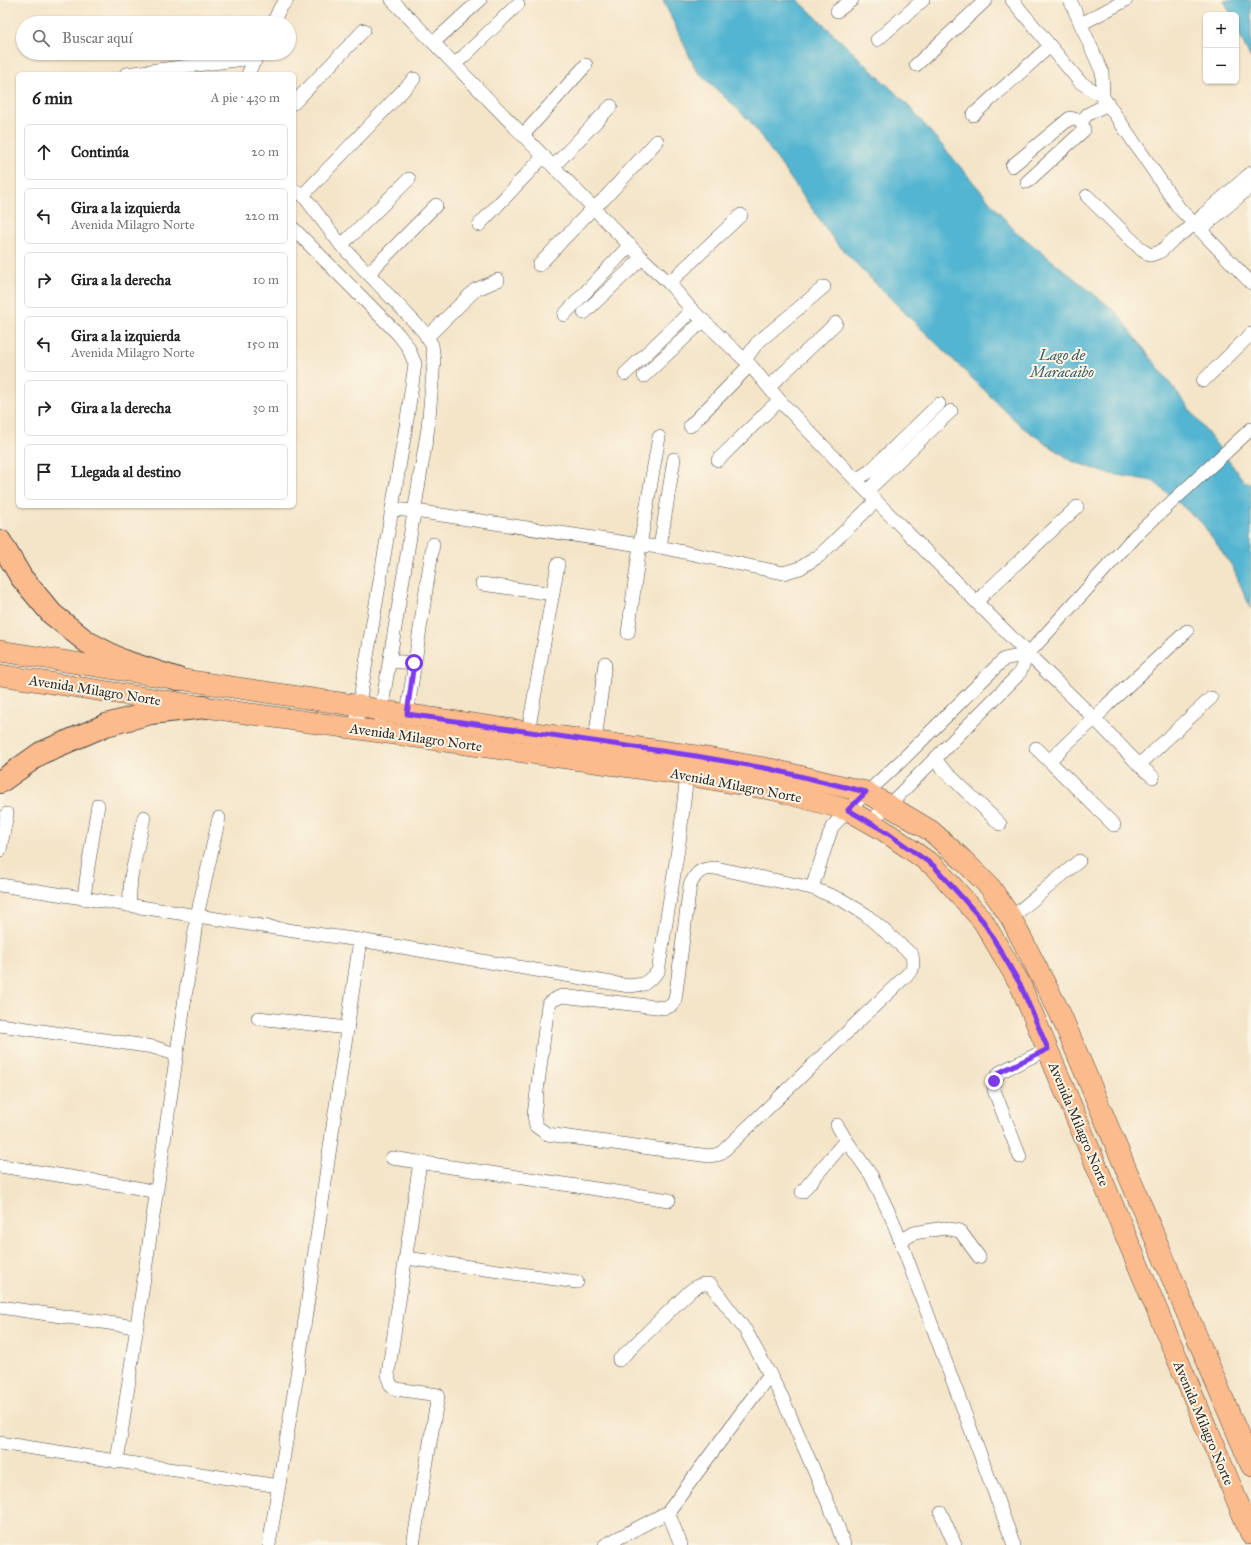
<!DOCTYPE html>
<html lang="es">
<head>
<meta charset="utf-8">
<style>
  body { margin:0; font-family:"IM FELL Great Primer",serif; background:#f2f2f2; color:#222 }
  .controls { position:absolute; right:12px; top:12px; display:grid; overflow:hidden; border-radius:6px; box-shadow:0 1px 3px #0004 }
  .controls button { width:36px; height:36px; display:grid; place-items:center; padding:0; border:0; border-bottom:1px solid #e0e0e0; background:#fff; color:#222; font:20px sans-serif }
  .stop { position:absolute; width:12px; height:12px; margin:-9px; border:3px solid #7c3aed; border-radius:50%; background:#fff }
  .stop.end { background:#7c3aed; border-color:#fff; box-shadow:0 1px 4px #0008 }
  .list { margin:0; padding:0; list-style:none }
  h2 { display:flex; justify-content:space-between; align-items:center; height:52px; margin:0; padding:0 16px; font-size:17px }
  h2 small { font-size:13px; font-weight:400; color:#767676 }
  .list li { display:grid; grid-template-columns:26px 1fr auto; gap:12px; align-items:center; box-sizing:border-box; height:56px; margin:0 8px 8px; padding:0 8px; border:1px solid #e0e0e0; border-radius:6px }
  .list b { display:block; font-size:15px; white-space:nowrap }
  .list p { margin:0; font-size:13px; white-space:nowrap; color:#767676 }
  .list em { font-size:13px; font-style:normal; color:#767676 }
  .icon { flex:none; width:22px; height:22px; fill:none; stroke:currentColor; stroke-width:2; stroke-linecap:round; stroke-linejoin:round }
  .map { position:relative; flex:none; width:1251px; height:1545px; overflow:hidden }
  .search { position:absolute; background:#fff; box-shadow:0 1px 3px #0004; left:16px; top:16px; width:280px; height:44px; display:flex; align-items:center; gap:10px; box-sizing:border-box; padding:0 14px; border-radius:22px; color:#767676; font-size:15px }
  .panel { position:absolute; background:#fff; box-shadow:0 1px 3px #0004; left:16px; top:72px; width:280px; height:436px; border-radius:6px }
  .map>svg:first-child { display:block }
  .water { fill:#52b5d1; stroke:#3e707e }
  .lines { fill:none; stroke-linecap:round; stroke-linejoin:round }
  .minor-casing { stroke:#494743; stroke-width:14 }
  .primary-casing { stroke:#494743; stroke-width:22 }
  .trunk-casing { stroke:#494743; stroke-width:24 }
  .minor { stroke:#fff; stroke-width:13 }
  .primary { stroke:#fbbb8d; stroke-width:21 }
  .trunk { stroke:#fbbb8d; stroke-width:22 }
  .route { stroke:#7c3aed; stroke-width:5 }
  .labels { text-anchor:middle; stroke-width:4; stroke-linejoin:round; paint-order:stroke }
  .street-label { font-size:14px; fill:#2b2b2b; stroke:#fcf5e5 }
  .water-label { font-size:15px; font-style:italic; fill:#395b65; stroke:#fcf5e5 }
</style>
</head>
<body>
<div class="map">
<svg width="1251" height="1545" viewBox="0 0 1251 1545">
  <rect width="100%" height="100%" fill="#fcf5e5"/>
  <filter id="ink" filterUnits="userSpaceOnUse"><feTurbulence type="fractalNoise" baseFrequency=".025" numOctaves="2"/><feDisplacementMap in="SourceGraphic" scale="8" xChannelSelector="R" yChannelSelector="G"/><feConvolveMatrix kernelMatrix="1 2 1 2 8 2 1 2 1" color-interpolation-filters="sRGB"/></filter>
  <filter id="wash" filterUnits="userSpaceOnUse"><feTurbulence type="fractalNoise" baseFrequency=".012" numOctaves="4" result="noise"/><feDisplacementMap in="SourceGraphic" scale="16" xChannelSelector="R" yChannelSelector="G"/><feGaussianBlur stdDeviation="0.9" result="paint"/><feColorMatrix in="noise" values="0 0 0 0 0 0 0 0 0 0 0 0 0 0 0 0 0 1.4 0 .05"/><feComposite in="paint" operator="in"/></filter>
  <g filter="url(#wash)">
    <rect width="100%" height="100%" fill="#f4e5c9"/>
    <g class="water">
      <path d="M663,0H798L906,103L1014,230L1116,312L1244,481L1251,484V609L1232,566L1202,523L1153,481L1106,473L1072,461L1022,427L895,303L837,244L750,121L696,70Z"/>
      <path d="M1224,0H1251V59L1236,27V15H1231Z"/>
    </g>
  </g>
  <g filter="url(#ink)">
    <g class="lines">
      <defs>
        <g id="minor">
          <path d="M392,0L642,258L669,283L692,310L751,366L780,401L876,501L1028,654L1095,719L1139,765L1153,777"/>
          <path d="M1012,0L1080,82L1103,97L1179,208L1251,283"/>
          <path d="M1070,0L1102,72L1103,97"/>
          <path d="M837,11L852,0"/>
          <path d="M273,23L280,8L287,0"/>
          <path d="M1081,24L1126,0"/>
          <path d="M877,40L923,0"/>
          <path d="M434,42L480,0"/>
          <path d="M455,64L464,56L518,4"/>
          <path d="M916,65L986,0"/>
          <path d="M126,74L244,59L255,61"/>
          <path d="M248,74L258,53"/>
          <path d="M294,103L364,30"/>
          <path d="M973,115L1050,46"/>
          <path d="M1081,121L1088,114L1108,104"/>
          <path d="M523,135L586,65"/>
          <path d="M554,166L611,106"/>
          <path d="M1012,166L1070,118L1081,121L1084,130L1027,182"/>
          <path d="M294,190L303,195L341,245L423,331L432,345L434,361L428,428L380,718"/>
          <path d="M303,195L414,79"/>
          <path d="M1087,196L1142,250L1150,255L1160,252L1175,238L1194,225L1204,214L1251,173"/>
          <path d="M479,225L544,156"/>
          <path d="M294,229L398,334L408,347L415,364L406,426L355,728"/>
          <path d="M1200,230L1251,186"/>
          <path d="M341,245L351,236L409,179"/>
          <path d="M539,265L593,208L603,200L657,141"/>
          <path d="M369,273L436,205"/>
          <path d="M669,283L741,215"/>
          <path d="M584,313L642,258"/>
          <path d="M564,315L630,245"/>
          <path d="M427,337L475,290L498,280"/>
          <path d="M745,360L757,343L824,287"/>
          <path d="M625,374L692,310"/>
          <path d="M644,376L694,329L704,321"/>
          <path d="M1203,381L1251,334"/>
          <path d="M769,387L836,323"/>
          <path d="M690,426L744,371L751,366"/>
          <path d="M718,460L772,407L780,401"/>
          <path d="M856,480L870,471L939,404"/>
          <path d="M867,491L951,411"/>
          <path d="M392,509L415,511L640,545L660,547L783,573L800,568L819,556L876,501"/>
          <path d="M660,547L674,459"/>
          <path d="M482,584L553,594"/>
          <path d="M977,602L985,593L1077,507"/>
          <path d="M628,633L640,545L659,437"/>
          <path d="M390,661L414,663"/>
          <path d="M407,714L433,544"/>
          <path d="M528,732L558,564"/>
          <path d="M595,741L605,663"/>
          <path d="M1036,748L1114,825"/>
          <path d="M935,759L943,769L1000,824"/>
          <path d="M1049,761L1075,736L1095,719L1108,704L1187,631"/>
          <path d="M1139,765L1211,698"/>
          <path d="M869,822L888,806L1019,674L1028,654L1135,536L1251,429"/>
          <path d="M0,850L7,814"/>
          <path d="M716,868L812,888L842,900L865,914L912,955L913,962L912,970L720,1154L709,1156L547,1134L536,1126L534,1115L548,1005L553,1000L562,996L665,1008L672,1005L675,1000L690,885C697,871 700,869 716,868Z"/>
          <path d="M0,885L294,931L360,940L297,1375L269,1545"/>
          <path d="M812,888L832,827L848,810L899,763L1004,659L1028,654"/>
          <path d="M84,898L88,867L98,805"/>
          <path d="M129,905L131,877L144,817"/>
          <path d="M1011,918L1079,861"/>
          <path d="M360,940L629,986L644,984L658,972L679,843L687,775"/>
          <path d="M258,1018L348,1028"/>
          <path d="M0,1025L153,1047L175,1054"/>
          <path d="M837,1125L846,1140L871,1175L893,1221L1014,1545"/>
          <path d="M1020,1157L994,1090V1081L1000,1072L1048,1049"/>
          <path d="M392,1158L669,1200"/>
          <path d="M0,1166L128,1186L156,1192"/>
          <path d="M802,1192L846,1140"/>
          <path d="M901,1241L914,1233L944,1228L960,1231L979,1257"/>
          <path d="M406,1258L577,1282"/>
          <path d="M0,1307L136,1327"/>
          <path d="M619,1360L690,1291C697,1286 702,1282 711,1285L746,1331L782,1397L836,1521L844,1545"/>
          <path d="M0,1443L279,1486"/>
          <path d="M117,1462L197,916L219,818"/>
          <path d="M668,1512L681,1545"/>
          <path d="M941,1513L955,1545"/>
          <path d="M413,1545L438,1395L396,1389L390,1384L388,1374L420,1162"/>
          <path d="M605,1545L668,1512L770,1374"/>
        </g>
        <g id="primary">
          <path d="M0,651L178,679L360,706L382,711L696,756L770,769L866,792L931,831L963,860L990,887L1011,918L1060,1013L1251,1465"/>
          <path d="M0,675L237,712L687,775L775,790L848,810L883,830L934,866L983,921L1020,984L1251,1534"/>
        </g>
        <g id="trunk">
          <path d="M0,541L21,577L52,614L87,642L123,661L178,679"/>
          <path d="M0,782L41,753L106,725L151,713L205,707"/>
        </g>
      </defs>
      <use href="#minor" class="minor-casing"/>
      <use href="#primary" class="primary-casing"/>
      <use href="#trunk" class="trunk-casing"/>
      <use href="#minor" class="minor"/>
      <use href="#primary" class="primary"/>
      <use href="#trunk" class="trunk"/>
    </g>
  </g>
  <g class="lines" filter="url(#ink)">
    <path class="route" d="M414,663L407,714L696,756L770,769L866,792L848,810L883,830L934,866L983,921L1020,984L1048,1049L1000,1072L994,1081"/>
  </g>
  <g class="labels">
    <g class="street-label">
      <text transform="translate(95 690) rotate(9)" y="5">Avenida Milagro Norte</text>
      <text transform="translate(416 737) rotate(8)" y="5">Avenida Milagro Norte</text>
      <text transform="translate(736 785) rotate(11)" y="5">Avenida Milagro Norte</text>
      <text transform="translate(1079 1124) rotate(67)" y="5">Avenida Milagro Norte</text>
      <text transform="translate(1204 1423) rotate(67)" y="5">Avenida Milagro Norte</text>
    </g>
    <g class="water-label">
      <text x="1062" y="360">Lago de<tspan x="1062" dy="17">Maracaibo</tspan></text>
    </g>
  </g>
</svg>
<div class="controls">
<button>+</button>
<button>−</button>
</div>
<div class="stop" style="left:414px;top:663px"></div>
<div class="stop end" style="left:994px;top:1081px"></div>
<div class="search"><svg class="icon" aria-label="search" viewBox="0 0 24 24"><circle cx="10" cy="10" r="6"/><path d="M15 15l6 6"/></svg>Buscar aquí</div>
<section class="panel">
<h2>6 min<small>A pie · 430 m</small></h2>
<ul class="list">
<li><svg class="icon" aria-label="ahead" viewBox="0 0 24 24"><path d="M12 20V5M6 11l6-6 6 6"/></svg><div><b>Continúa</b></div><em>20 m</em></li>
<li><svg class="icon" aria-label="left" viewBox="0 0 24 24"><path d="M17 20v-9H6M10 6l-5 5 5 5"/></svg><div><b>Gira a la izquierda</b><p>Avenida Milagro Norte</p></div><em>220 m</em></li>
<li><svg class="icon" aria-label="right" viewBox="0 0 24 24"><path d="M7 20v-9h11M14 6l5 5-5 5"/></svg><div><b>Gira a la derecha</b></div><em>10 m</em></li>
<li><svg class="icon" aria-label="left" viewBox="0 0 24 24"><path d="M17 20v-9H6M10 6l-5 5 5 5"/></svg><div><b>Gira a la izquierda</b><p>Avenida Milagro Norte</p></div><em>150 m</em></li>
<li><svg class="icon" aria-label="right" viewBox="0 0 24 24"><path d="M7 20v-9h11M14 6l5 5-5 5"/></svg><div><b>Gira a la derecha</b></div><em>30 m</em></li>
<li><svg class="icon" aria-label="arrive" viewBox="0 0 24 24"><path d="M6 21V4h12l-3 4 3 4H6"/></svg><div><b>Llegada al destino</b></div></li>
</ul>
</section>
</div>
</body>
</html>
